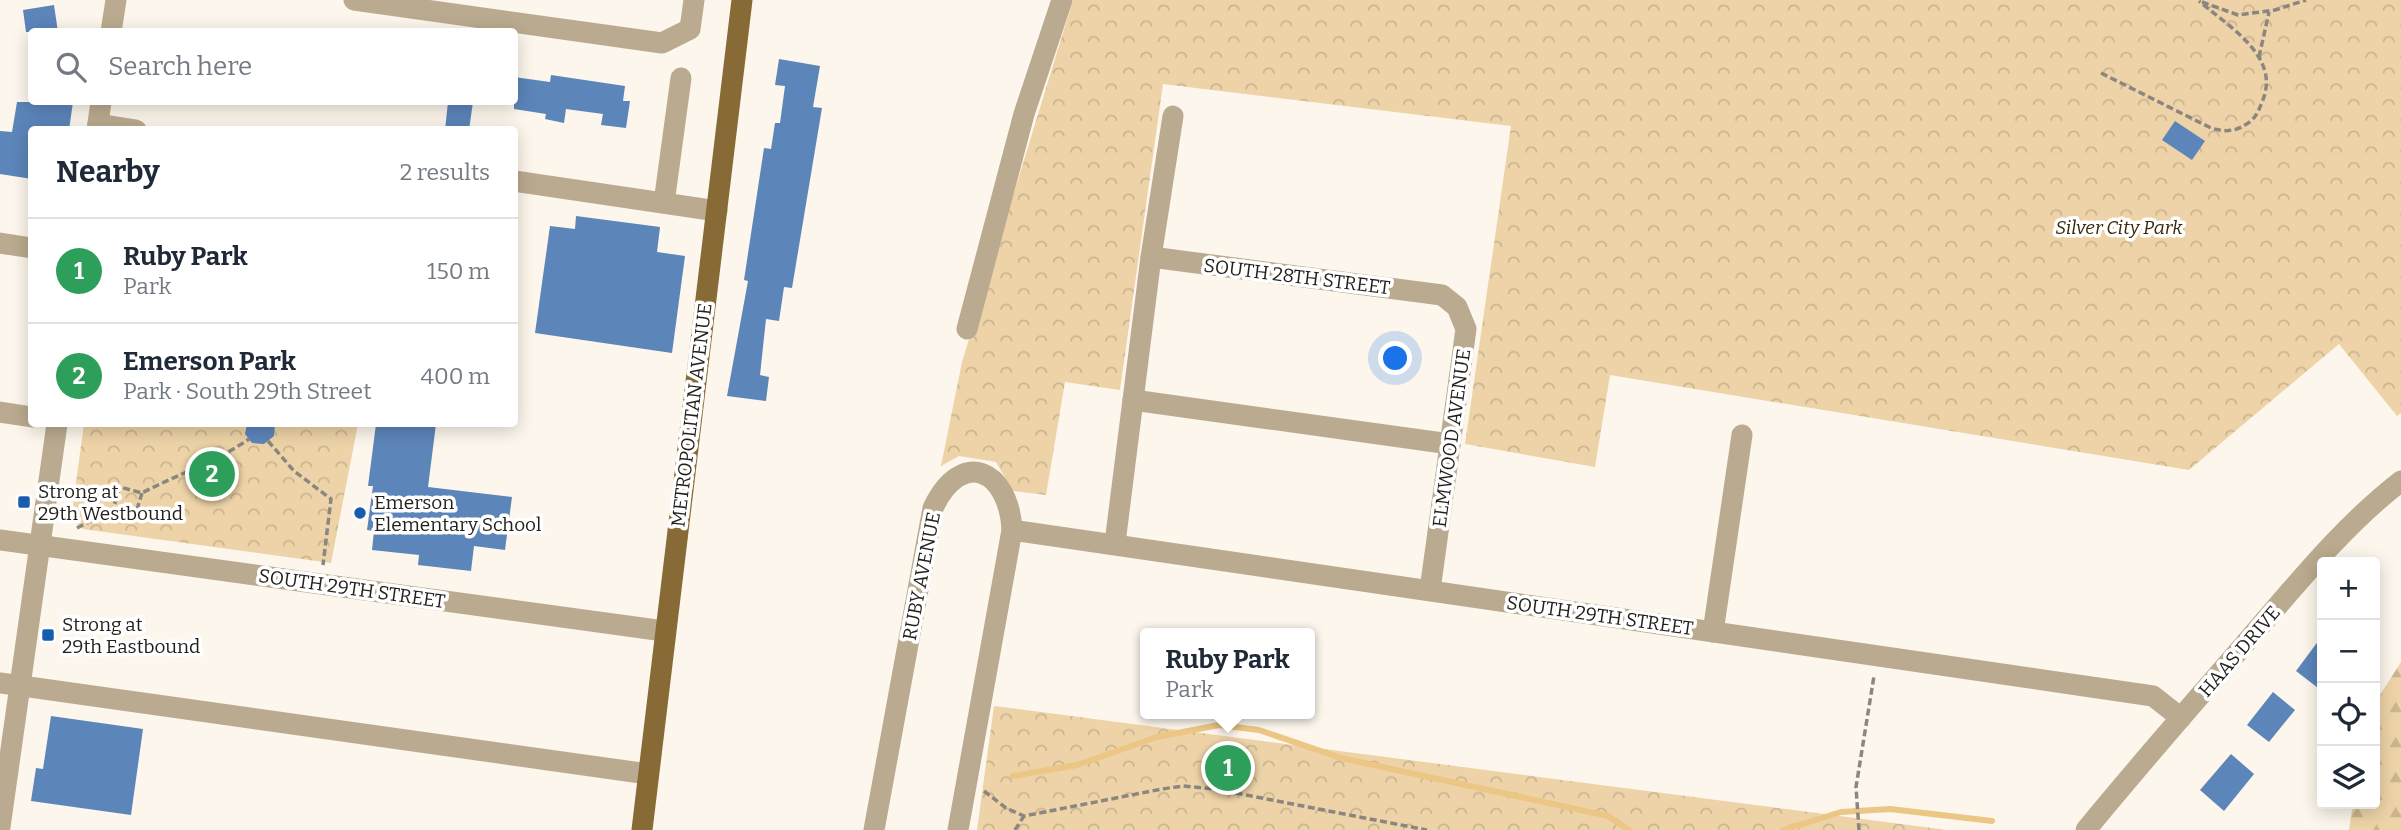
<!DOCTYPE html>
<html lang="en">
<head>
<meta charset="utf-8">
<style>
  body { margin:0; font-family:Bitter,serif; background:#f2f2f3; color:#1f2937 }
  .controls { position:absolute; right:21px; bottom:21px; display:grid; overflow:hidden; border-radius:7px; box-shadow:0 4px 18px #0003 }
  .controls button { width:63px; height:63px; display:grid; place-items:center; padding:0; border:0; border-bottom:2px solid #e0e1e3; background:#fff; color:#1f2937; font:35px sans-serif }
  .you { position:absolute; left:1396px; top:359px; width:24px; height:24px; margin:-18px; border:5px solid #fff; border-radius:50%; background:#1a73e8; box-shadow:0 0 0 10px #1a73e833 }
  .badge { display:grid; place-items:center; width:46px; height:46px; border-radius:50%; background:#185dad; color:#fff; font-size:23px; font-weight:700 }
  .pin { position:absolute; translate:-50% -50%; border:4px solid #fff; box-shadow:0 2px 7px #0006 }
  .popup { position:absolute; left:1140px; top:628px; width:175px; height:91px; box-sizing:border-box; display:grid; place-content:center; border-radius:7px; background:#fff; filter:drop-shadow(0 2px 5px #0005); font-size:23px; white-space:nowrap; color:#747a83 }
  .popup b { font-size:26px; color:#1f2937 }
  .popup::after { content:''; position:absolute; left:50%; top:100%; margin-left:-14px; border:14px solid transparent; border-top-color:#fff }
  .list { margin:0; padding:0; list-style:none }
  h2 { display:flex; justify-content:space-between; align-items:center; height:91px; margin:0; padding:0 28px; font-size:30px }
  h2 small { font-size:23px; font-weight:400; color:#747a83 }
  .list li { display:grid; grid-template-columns:46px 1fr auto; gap:21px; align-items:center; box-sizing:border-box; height:105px; padding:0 28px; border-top:2px solid #e0e1e3 }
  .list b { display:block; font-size:26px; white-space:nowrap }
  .list p { margin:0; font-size:23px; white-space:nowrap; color:#747a83 }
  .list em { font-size:23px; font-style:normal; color:#747a83 }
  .icon { flex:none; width:38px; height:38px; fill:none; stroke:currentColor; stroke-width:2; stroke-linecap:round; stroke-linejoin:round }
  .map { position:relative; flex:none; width:2401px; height:830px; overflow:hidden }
  .search { position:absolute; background:#fff; box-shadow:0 4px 18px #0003; left:28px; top:28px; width:490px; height:77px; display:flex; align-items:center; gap:18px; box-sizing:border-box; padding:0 24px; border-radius:7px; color:#747a83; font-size:26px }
  .panel { position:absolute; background:#fff; box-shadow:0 4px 18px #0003; left:28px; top:126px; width:490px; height:301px; border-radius:7px }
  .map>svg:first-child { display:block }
  .forest { fill:url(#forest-firs) }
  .park { fill:url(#park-crowns) }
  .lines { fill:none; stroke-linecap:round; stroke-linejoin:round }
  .stream { stroke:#ecc684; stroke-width:6 }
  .building { fill:#5c85ba }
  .path { stroke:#8b8780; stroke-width:3.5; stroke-dasharray:7 3.5; stroke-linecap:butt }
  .minor { stroke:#baaa8f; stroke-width:21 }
  .major { stroke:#876a35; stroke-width:21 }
  .poi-dot { fill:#185dad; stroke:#fff; stroke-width:2.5 }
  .labels { text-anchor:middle; stroke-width:7; stroke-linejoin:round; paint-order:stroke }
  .park-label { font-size:19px; font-style:italic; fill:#39290b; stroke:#fff }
  .street-label { font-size:19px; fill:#211f1b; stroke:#fff }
  .poi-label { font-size:19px; fill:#211f1b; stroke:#fff; text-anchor:start }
</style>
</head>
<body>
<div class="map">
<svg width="2401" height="830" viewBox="0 0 2401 830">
  <defs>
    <pattern id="forest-firs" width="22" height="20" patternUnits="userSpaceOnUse" patternTransform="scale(1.75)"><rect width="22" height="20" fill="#edd3a7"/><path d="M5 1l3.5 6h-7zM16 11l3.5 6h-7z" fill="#cbb58f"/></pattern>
    <pattern id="park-crowns" width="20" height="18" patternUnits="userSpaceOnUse" patternTransform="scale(1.75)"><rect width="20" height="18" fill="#edd3a7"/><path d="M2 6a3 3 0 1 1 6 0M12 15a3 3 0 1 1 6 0" fill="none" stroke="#cbb58f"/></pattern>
  </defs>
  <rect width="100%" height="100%" fill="#fcf6ec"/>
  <path class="forest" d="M2401,662V830H2349L2353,804H2375V703Z"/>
  <g class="park">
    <path d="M1073,0H2401V413L2397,416L2339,344L2189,470L1610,375L1595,467L1465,444L1511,126L1163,84L1120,390L1065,382L1046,495L1013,491L996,462L959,456L941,466L962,362Z"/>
    <path d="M84,424H358L331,563L83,529L71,519Z"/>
    <path d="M994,706L1947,830H977Z"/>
  </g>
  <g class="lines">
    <g class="stream">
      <path d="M1013,776L1077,765L1157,737L1219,725L1259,730L1341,758L1608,816L1629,830"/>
      <path d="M1783,830L1841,812L1890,809L1992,821"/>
    </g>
  </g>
  <g class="building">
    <path d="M54,5L58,32H26L23,10Z"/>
    <path d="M779,59L820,66L813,107L822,108L792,288L784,287L779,321L766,319L760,375L769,377L766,401L727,396L748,281L744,280L764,148L771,149L775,123H780L785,86L775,85Z"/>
    <path d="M551,75L625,86L623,101H630L626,128L601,125L603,114L566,109L564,123L545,119L546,114L514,109V77L550,82Z"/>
    <path d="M17,102H73L69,130H32V179L0,174V131L12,132Z"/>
    <path d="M448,102H473L469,130H445Z"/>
    <path d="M2175,121L2205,141L2192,160L2162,140Z"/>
    <path d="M576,216L660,227L657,252L685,256L672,353L535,333L550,226L575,229Z"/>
    <path d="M247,424H275L274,436L264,444L252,443L245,434Z"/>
    <path d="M376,424H436L428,487L512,497L505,550L474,546L471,571L418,565L419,555L372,550L374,531L367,530L373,486H368Z"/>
    <path d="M2322,636V691L2296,671Z"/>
    <path d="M2273,692L2295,710L2269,742L2247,725Z"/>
    <path d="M51,716L143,729L131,815L31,801L36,768L43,769Z"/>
    <path d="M2231,754L2254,774L2224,811L2200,790Z"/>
  </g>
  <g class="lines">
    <g class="path">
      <path d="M2202,2L2238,15L2275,10L2306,0"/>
      <path d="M2259,57L2269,12"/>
      <path d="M2101,73L2211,128C2227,133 2238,131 2251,121C2257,115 2259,110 2262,102C2282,57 2229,27 2199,1"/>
      <path d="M268,441L294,471L331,499L323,565"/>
      <path d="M142,493L135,516L113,509L120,487L142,493C178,474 216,462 249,439"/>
      <path d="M77,528L113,509"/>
      <path d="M984,791L1006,808L1024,816L1162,789L1183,786L1215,789L1427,830"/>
      <path d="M1015,830L1024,816"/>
      <path d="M1859,830L1856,787L1874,676"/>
    </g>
    <g class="minor">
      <path d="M354,0L662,43L690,29L694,0"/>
      <path d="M111,32L116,0"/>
      <path d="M98,124L136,130"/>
      <path d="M97,130L101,102"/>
      <path d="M514,181L717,211"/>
      <path d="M664,203L681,78"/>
      <path d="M0,243L32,248"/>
      <path d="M1151,257L1442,295L1457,307L1466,329L1430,590"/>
      <path d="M967,329L1024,114L1062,0"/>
      <path d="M1133,400L1450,444"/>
      <path d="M0,412L32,417"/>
      <path d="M1012,530L2153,696L2181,718"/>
      <path d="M0,540L664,631"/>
      <path d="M1115,543L1151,257L1173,116"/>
      <path d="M1713,632L1742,435"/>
      <path d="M0,683L648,774"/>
      <path d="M0,827L57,424"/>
      <path d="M874,830L933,508C962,447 1009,470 1012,530L958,830"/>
      <path d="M2086,830C2139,765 2194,703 2249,639C2297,584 2343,526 2401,481"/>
    </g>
    <path class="major" d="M642,830L742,0"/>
  </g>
  <g class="poi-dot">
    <rect x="17" y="495" width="14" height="14" rx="3.5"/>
    <circle cx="360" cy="513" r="7"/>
    <rect x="41" y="628" width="14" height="14" rx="3.5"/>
  </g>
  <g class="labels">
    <g class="park-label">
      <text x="2119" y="234">Silver City Park</text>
    </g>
    <g class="street-label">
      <text transform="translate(1297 276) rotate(7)" y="7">SOUTH 28TH STREET</text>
      <text transform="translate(691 415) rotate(-83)" y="7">METROPOLITAN AVENUE</text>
      <text transform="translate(1451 438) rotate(-82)" y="7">ELMWOOD AVENUE</text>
      <text transform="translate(921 576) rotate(-79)" y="7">RUBY AVENUE</text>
      <text transform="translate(352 588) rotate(8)" y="7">SOUTH 29TH STREET</text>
      <text transform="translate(1600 615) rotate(8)" y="7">SOUTH 29TH STREET</text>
      <text transform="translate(2239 651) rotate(-49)" y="7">HAAS DRIVE</text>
    </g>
    <g class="poi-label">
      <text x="38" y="498">Strong at<tspan x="38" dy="22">29th Westbound</tspan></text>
      <text x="374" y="509">Emerson<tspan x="374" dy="22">Elementary School</tspan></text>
      <text x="62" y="631">Strong at<tspan x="62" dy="22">29th Eastbound</tspan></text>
    </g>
  </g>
</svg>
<div class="controls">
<button>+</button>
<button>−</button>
<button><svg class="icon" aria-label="locate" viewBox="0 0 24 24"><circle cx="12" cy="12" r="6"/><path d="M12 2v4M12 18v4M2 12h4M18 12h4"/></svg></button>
<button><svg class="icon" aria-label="layers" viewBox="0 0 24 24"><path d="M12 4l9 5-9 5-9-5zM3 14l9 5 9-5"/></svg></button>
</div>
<div class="you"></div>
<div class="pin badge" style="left:1228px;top:768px;background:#2e9e5b">1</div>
<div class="popup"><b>Ruby Park</b>Park</div>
<div class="pin badge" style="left:212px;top:474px;background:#2e9e5b">2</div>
<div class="search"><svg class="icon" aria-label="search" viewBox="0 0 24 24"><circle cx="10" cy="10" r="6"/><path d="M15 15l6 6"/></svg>Search here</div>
<section class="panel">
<h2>Nearby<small>2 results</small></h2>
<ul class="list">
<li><span class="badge" style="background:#2e9e5b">1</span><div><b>Ruby Park</b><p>Park</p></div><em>150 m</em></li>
<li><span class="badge" style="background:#2e9e5b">2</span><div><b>Emerson Park</b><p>Park · South 29th Street</p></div><em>400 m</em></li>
</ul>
</section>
</div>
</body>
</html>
